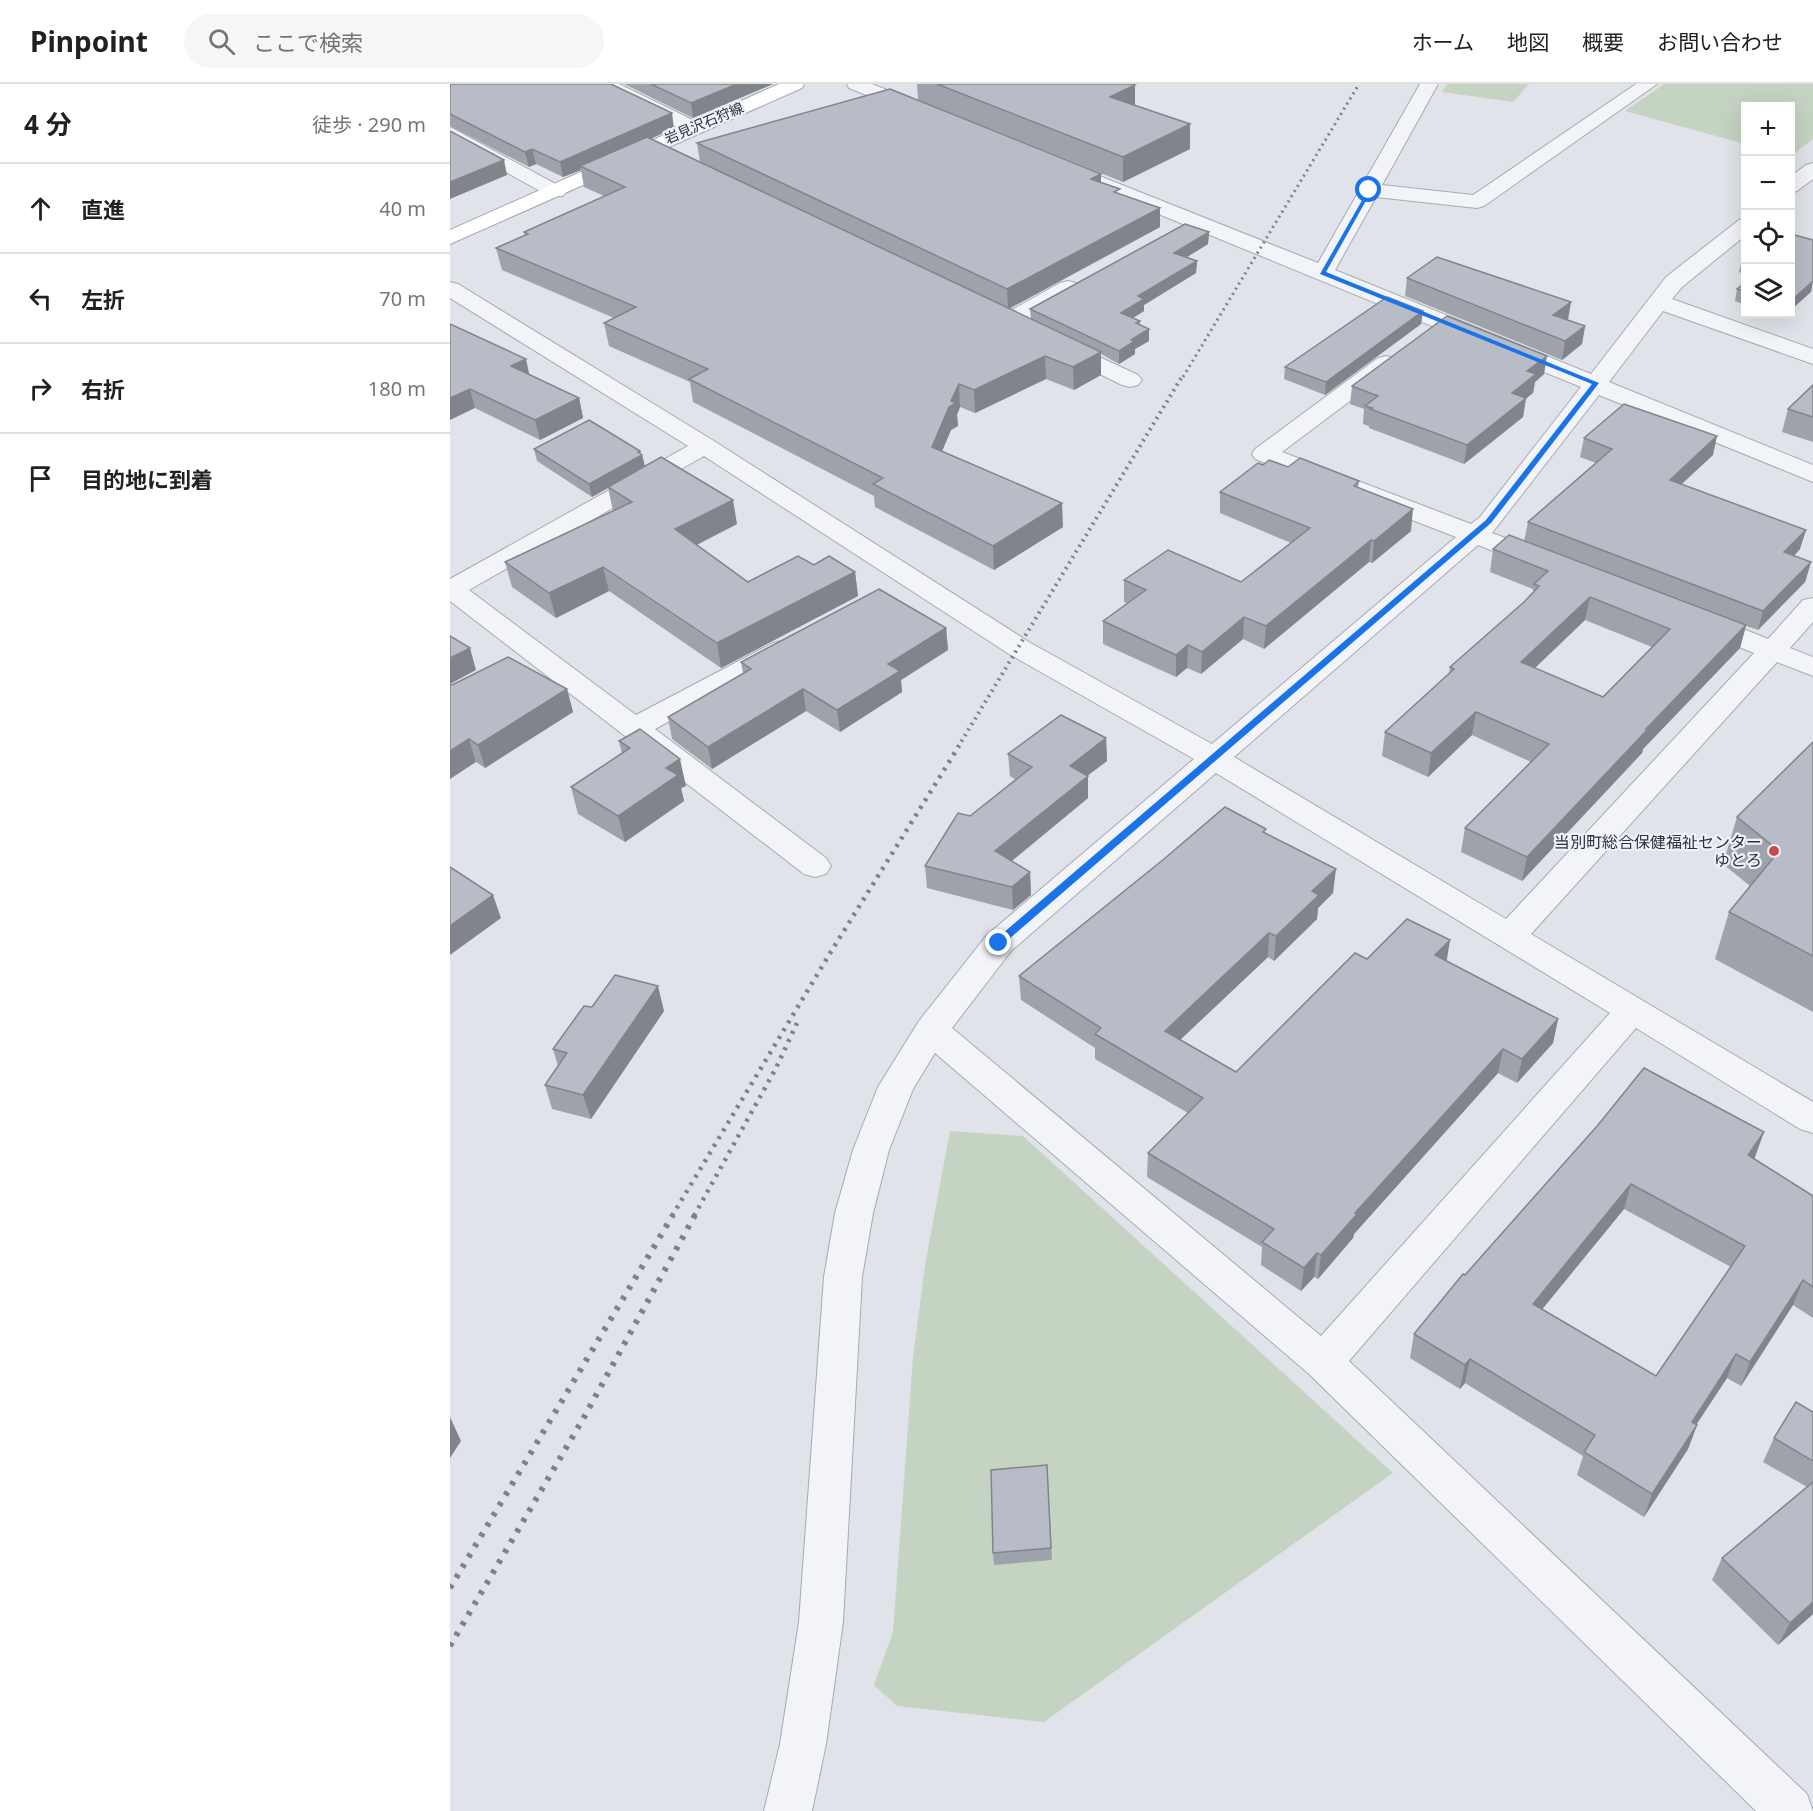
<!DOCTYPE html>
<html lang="ja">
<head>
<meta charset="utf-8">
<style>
  body { margin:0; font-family:"Noto Sans","Noto Sans JP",sans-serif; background:#f6f6f6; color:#202124 }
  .controls { position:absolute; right:18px; top:18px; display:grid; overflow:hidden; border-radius:0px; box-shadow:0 6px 24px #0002 }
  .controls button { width:54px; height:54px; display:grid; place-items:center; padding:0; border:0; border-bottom:2px solid #e0e0e0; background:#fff; color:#202124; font:30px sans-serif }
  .stop { position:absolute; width:18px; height:18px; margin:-14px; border:4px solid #1a73e8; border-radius:50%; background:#fff }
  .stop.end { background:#1a73e8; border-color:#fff; box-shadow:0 2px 6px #0008 }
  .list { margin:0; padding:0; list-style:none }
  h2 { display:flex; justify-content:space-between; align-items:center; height:78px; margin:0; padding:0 24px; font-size:26px }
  h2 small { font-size:20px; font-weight:400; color:#757577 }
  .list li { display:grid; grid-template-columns:39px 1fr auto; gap:18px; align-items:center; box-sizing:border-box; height:90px; padding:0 24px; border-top:2px solid #e0e0e0 }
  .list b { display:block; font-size:22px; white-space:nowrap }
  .list em { font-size:20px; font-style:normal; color:#757577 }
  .icon { flex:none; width:33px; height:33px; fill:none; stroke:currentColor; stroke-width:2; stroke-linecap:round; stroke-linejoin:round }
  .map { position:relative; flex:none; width:1363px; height:1727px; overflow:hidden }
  header { display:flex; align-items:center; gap:36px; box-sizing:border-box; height:84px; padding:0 30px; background:#fff; border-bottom:2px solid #e0e0e0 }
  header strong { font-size:28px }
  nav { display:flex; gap:33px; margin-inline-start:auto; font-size:21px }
  .search { width:420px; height:54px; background:#f6f6f6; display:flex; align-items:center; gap:15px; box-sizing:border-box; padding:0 21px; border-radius:33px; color:#757577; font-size:22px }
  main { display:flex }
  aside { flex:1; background:#fff }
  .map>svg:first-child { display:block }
  .green { fill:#c5d3c2 }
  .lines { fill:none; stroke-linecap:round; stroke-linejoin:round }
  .street-casing { stroke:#a5aab3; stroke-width:2 }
  .primary-casing { stroke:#a0a6b4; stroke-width:2 }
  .street { fill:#f3f4f7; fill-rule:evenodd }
  .primary { fill:#fff; fill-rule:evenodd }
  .rail-far3 { stroke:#7a8192; stroke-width:3; stroke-dasharray:2 4; stroke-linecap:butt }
  .rail-far2 { stroke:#7a8192; stroke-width:4; stroke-dasharray:2 4.5; stroke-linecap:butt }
  .rail-far1 { stroke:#7a8192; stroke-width:4.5; stroke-dasharray:3 6; stroke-linecap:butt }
  .rail { stroke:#7a8192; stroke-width:6; stroke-dasharray:4 8; stroke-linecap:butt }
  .wall { fill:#9ea2aa; fill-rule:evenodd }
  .shaded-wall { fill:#81848b }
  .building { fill:#b8bcc6; stroke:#81848b; stroke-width:1.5; fill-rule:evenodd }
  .route { fill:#1a73e8 }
  .poi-dot { fill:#ca4951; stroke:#f0f2f6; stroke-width:2 }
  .labels { text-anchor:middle; stroke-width:4.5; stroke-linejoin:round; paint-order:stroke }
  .far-street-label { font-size:14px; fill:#293040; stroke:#f0f2f6 }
  .poi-label { font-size:16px; fill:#293040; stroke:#f0f2f6; text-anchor:end }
</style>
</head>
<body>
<header>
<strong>Pinpoint</strong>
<div class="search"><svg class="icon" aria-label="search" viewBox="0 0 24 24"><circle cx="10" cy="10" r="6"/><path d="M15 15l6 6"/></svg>ここで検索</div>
<nav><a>ホーム</a><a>地図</a><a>概要</a><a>お問い合わせ</a></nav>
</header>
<main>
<aside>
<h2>4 分<small>徒歩 · 290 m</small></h2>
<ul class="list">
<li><svg class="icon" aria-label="ahead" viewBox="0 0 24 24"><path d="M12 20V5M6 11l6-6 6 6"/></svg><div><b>直進</b></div><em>40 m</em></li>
<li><svg class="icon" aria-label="left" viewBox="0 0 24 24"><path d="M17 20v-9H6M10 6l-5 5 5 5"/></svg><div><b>左折</b></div><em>70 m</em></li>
<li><svg class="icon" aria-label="right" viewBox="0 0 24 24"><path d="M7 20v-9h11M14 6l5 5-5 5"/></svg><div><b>右折</b></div><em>180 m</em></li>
<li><svg class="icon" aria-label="arrive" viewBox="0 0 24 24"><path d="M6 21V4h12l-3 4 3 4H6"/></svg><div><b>目的地に到着</b></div></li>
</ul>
</aside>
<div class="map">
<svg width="1363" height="1727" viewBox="0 0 1363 1727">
  <rect width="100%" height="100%" fill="#e0e3e9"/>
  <g class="green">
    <path d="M997,0H1079L1063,18L992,8Z"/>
    <path d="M1214,0H1363V55L1341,72L1340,22H1296L1295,60L1175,27Z"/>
    <path d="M500,1047L573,1052L943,1389L594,1638L447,1622L424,1601L443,1548L463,1274L475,1181Z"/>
  </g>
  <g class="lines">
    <defs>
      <g id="street">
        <path d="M145,0H169L251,40L254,44L251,48H237L147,4Z"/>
        <path d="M397,0H422L475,21L477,25L475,29H461L399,4Z"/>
        <path d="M970,0H988L932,101L1023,111L1186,0H1207L1034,122L1027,124L926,113L885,186L1141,290L1216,193L1289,136L1296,134V151L1232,203L1222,215L1363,265V280L1213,227L1159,298L1363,381V398L1149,311L1042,449L1101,471L1105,477L1101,483L1092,485L1083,483L1028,461L784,673L1056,835L1304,569L1242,544L1238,538L1242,532L1252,530L1262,532L1318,555L1353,516L1363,514V538L1340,564L1363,573V592L1327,578L1081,850L1363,1018V1049L1350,1045L1186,944L899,1277L1357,1710L1363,1727H1306L859,1290L485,969L463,1005L439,1066L423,1129L412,1193L393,1538L376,1660L362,1727H314L330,1660L349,1538L374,1193L385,1129L403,1066L428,1003L469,937L537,851L744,675L559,570L254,372L19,506L186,631L323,559L333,557L343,559L347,565L343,571L205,645L376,774L381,782L376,790L365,793L354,790L0,517V495L238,362L0,214V198L8,200L264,357L579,558L762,660L1006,453L805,375L802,370L805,365L928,274L936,272L944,274L948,279L944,284L832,368L1021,440L1030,433L1131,303L623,95L620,91L623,87H637L868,179ZM766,689L1160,929L871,1252L502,944L561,867Z"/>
        <path d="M0,43L113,104L116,108L113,112H99L0,57Z"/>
        <path d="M1363,79V95L1347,107L1340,109V93L1356,81Z"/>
        <path d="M618,197L626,199L629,204L626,209L567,242L559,244L551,242L548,237L551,232L610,199Z"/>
        <path d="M611,255L688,291L692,296L688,301L680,303L672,301L603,267L600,262L603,257Z"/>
      </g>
      <path id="primary" d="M329,0H354L352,4L0,160V146Z"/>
    </defs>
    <use href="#street" class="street-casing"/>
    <use href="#primary" class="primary-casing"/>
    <use href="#street" class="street"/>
    <use href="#primary" class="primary"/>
    <path class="rail-far3" d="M733,293L909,0"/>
    <path class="rail-far2" d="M508,663L733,291"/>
    <g class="rail-far1">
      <path d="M222,1132L382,866L509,662"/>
      <path d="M244,1132L326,984L347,939"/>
    </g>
    <g class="rail">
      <path d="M0,1504L223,1131"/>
      <path d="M0,1562L133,1335L245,1131"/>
    </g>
  </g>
  <g class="wall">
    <path d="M0,0L224,44L201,55L250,78L247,59L651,98L670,110L710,143L559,225L581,235L580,225L759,148L758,160L737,173L747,177L746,189L694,221V227L683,234L690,237V241L699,245V257L685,265V270L669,280L651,270V291L624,306L596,295L525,329L510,323L507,331L508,342L501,346L492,367L613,443L544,486L425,423L424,412L243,318L240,298L159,262L154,239L164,234L52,186L46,164L75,151L74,148L154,112L134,103L131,86L113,93L86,80L79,83L0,42Z"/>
    <path d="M174,0H323L243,34Z"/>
    <path d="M467,0H682L685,21L740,40V65L673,98L468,16Z"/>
    <path d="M1296,173V221L1285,217L1287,205L1295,199L1292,198L1294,190L1289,188L1292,176Z"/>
    <path d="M957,194L1118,236L1135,242L1132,260L1112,276L955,212Z"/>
    <path d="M973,227L971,240L875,311L834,295L835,283Z"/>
    <path d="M1324,230H1337L1333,233Z"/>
    <path d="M0,240L79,291L129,314L133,334L90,356L25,324Z"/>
    <path d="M1094,290L1085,298L1083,309L1076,314L1073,333L1014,380L919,344V342L913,340L914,325L900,320L902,302Z"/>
    <path d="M1363,301V358L1332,348L1338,325Z"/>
    <path d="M1134,354L1263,371L1232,400L1350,465L1344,472L1361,478L1355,498L1308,546L1296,542L1290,564L1193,665L1192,669L1072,797L1011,768L1015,744L1081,678L1022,651L978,693L932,672L935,648L999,590L1000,583L1074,518L1083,509V505L1040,488L1043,465L1074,457L1078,438L1146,379L1130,373ZM1135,536L1202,563L1153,613L1085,584Z"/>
    <path d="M84,365L190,367L191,370L192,371L195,382L287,440L247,461L298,498L364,481L405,488L408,512L271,584L159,507L106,534L62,503L55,478L163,427L158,404L142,413L87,377Z"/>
    <path d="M813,381L838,383L909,397L908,404L961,447L922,479L919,478L814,565L793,555L751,590L737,584L726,593L653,560V537L677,519L674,518V496L791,498L841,459L770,429V408Z"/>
    <path d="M496,544L498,566L451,596L452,608L390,648L356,627L262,685L222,655L218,633L293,589L291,578Z"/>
    <path d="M0,601L117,605L123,628L35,684L26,678Z"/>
    <path d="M190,645L236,702L231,704L234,717L175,758L128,730L121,703L172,670L169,657Z"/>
    <path d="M656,654L657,677L637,691L638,714L562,777L580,788L581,811L563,826L477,804L475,782L566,696L560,692L558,670Z"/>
    <path d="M1363,658V928L1265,875L1279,828L1300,802L1273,780L1287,733Z"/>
    <path d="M816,750L883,809L868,824L867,835L824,877L818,873L730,956L786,988L917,875L1000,856L996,877L1108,935L1103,959L1067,999L1048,989L904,1150L903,1154L868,1195L864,1193L851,1207L811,1181L812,1163L697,1093L698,1069L738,1029L645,975V964L571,916L569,892Z"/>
    <path d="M142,923L214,927L141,1035L102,1025L95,1001L108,982L103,965Z"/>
    <path d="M1148,1041L1305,1073L1304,1074L1363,1112V1234L1343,1221L1291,1302L1277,1294L1246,1340L1247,1341L1238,1365L1194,1433L1127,1391L1133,1372L1015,1299L1010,1305L960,1274L964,1250ZM1174,1125L1281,1183L1206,1292L1092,1225Z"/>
    <path d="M1363,1328V1530L1328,1561L1262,1496L1272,1474L1357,1403L1313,1378L1324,1354Z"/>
    <path d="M597,1381L602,1476L544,1481L543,1469Z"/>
  </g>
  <g class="shaded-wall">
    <path d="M287,0H323L243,34L241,19Z"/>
    <path d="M685,1V25L660,13Z"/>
    <path d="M222,29L224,44L135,84L130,82L131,86L113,93L110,78Z"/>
    <path d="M740,40V65L673,98V73Z"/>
    <path d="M82,65L86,80L79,83L75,68Z"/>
    <path d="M54,76L57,91L0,115V98Z"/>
    <path d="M651,90V109L641,95Z"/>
    <path d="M710,124V143L558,225L557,205Z"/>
    <path d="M759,148L758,160L724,181V169Z"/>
    <path d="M747,177L746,189L694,221V227L671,241V229L688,212Z"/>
    <path d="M1363,197L1361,208L1341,226V217Z"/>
    <path d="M1121,218L1118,236L1103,231Z"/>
    <path d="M973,227L971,240L875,311L876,298Z"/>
    <path d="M1135,242L1132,260L1112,276L1115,257Z"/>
    <path d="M699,245V257L685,265V270L669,280V267L681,256Z"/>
    <path d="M651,268V291L624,306L623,283Z"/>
    <path d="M595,272L596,295L525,329L524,306Z"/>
    <path d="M1097,272L1094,290L1085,298L1083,309L1059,328L1062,309L1077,287Z"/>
    <path d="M76,275L80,294L61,282Z"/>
    <path d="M509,300L510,323L507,331L508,342L501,346L484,386L482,363Z"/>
    <path d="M20,305L25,324L0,336V314Z"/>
    <path d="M129,314L133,334L90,356L85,336Z"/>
    <path d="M1076,314L1073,333L1014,380L1017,361Z"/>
    <path d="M1267,352L1263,371L1215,415L1220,396Z"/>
    <path d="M190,367L191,372L192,371L195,383L158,403V404L142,413L139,400Z"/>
    <path d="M283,416L287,440L230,469L225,445Z"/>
    <path d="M612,419L613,443L544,486L543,462Z"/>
    <path d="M963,425L961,447L922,479L924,457Z"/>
    <path d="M1356,446L1350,465L1329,487L1334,468Z"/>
    <path d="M921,456L919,478L814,565L816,542Z"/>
    <path d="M1361,478L1355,498L1308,546L1313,527Z"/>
    <path d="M153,483L159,507L106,534L99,509Z"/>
    <path d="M405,488L408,512L271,584L267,559Z"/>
    <path d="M1140,513L1135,536L1067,601L1071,578Z"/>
    <path d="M794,533L793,555L751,590L752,568Z"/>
    <path d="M1296,541L1290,564L1193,665L1192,669L1072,797L1077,773L1196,645Z"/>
    <path d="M496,544L498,566L451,596L452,608L390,648L387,626L438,580Z"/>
    <path d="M738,561L737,584L726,593V571Z"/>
    <path d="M20,564L26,586L0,600V574Z"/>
    <path d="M117,605L123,628L35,684L28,661Z"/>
    <path d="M353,605L356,627L262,685L258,663Z"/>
    <path d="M1026,628L1022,651L978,693L981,669Z"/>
    <path d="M656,654L657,677L620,705V682Z"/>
    <path d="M19,655L26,678L0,695V667Z"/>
    <path d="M230,675L236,702L231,704L234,717L175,758L168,732L216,684Z"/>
    <path d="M638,692V714L547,789L545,767Z"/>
    <path d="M886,785L883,809L868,824L867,835L824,877L826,852L862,807Z"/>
    <path d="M580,788L581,811L563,826L562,803Z"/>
    <path d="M43,811L51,834L0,871V842Z"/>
    <path d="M819,849L818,873L714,971L715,947Z"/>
    <path d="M1000,856L996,881L985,871Z"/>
    <path d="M208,902L214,927L141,1035L133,1011Z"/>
    <path d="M1108,935L1103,959L1067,999L1072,975Z"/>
    <path d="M1053,965L1048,989L904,1150L903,1154L868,1195L871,1171L905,1129Z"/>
    <path d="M1314,1048L1305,1073L1289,1096L1298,1071Z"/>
    <path d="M1181,1100L1174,1125L1077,1244L1083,1220Z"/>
    <path d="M867,1169L864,1193L851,1207L854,1184Z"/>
    <path d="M1353,1196L1343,1221L1291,1302L1300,1278Z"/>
    <path d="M1286,1270L1277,1294L1233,1361L1242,1338Z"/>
    <path d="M1020,1275L1015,1299L1010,1305L1015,1281Z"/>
    <path d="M0,1333L11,1357L0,1374Z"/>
    <path d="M1247,1341L1238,1365L1194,1433L1202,1410Z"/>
    <path d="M1363,1518V1530L1328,1561L1340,1539Z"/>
  </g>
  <g class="building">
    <path d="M0,0H161L222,29L110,78L82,65L75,68L0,30Z"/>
    <path d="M201,0H287L241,19Z"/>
    <path d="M487,0H682L685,1L660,13L740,40L673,73Z"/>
    <path d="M440,5L651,90L641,95L670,105L664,108L710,124L557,205L247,59Z"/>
    <path d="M0,47L54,76L0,98Z"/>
    <path d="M197,53L651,268L623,283L595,272L524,306L509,300L501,317L506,319L499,323L482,363L612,419L543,462L423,400L433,394L239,295L258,285L154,239L186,223L46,164L78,150L74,148L175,103L130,82Z"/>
    <path d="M735,140L759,148L724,169L747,177L688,212L694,215L671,229L690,237L686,239L699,245L681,256L685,257L669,267L580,225Z"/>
    <path d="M1341,150L1363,156V197L1341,217Z"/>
    <path d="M987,173L1121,218L1103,231L1135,242L1115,257L957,194Z"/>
    <path d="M1296,198V208L1287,205Z"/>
    <path d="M937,213L973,227L876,298L835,283Z"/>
    <path d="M997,232L1097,272L1077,287L1086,290L1062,309L1076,314L1017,361L920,325L922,324L915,322L928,312L902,302Z"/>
    <path d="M0,240L76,275L61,282L129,314L85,336L20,305L0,314Z"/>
    <path d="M1363,301V333L1338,325Z"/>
    <path d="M1174,320L1267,352L1220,396L1356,446L1334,468L1361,478L1313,527L1078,438L1162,365L1134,354Z"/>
    <path d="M139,336L190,367L188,368L192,371L139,400L84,365Z"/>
    <path d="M211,373L283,416L225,445L298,498L348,472L364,481L379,472L405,488L267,559L153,483L99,509L55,478L182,418L158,403Z"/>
    <path d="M850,374L909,397L904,402L963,425L924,457L921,456L816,542L794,533L752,568L738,561L726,571L653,537L696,506L674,496L718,466L791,498L860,444L770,408L808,379L813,381L819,376L838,383Z"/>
    <path d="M1059,451L1296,541L1196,645H1198L1077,773L1015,744L1099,660L1026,628L981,669L935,648L1004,585L1000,583L1074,518L1089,502L1084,500L1098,487L1043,465ZM1140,513L1220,545L1153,613L1071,578Z"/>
    <path d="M429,505L496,544L438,580L450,587L387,626L353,605L258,663L218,633L301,585L291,578Z"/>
    <path d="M0,552L20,564L0,574Z"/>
    <path d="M58,573L117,605L28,661L19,655L0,667V601L4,600Z"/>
    <path d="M611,631L656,654L620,682L638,692L545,767L580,788L562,803L475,782L508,729L520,732L582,683L558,670Z"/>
    <path d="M190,645L230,675L216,684L228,691L168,732L121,703L180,664L169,657Z"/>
    <path d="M1363,658V872L1279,828L1329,767L1287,733Z"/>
    <path d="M775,723L816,745L813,748L886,785L862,807L869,811L826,852L819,849L715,947L786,988L905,869L917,875L957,835L1000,856L985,871L1108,935L1072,975L1053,965L905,1129L907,1130L871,1171L867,1169L854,1184L812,1158L824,1145L698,1069L753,1014L645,950L651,944L569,892L714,775Z"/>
    <path d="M0,783L43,811L0,842Z"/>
    <path d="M165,891L208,902L133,1011L95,1001L117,969L103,965L134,922L142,923Z"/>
    <path d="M1194,984L1314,1048L1298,1071L1363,1112V1203L1353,1196L1300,1278L1286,1270L1242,1338L1247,1341L1202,1410L1134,1368L1145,1351L1020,1275L1015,1281L964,1250L1013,1190L1015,1191L1148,1041ZM1181,1100L1295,1162L1206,1292L1083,1220Z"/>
    <path d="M1346,1318L1363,1328V1377L1324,1354Z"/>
    <path d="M597,1381L601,1464L543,1469L541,1386Z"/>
    <path d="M1363,1398V1518L1340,1539L1272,1474Z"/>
  </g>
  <path class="route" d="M919,104L922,106L876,188L1149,299L1041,439L552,861H545V856L1036,436L1142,300L870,190Z"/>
  <circle class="poi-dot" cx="1324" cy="767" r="6"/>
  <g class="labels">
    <g class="far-street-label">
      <text transform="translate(254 39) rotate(-23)" y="5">岩見沢石狩線</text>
    </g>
    <g class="poi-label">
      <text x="1312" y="764">当別町総合保健福祉センター<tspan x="1312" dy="18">ゆとろ</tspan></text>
    </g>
  </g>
</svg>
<div class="controls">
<button>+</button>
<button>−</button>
<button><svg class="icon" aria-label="locate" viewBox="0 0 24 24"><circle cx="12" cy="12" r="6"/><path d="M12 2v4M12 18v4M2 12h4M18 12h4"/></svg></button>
<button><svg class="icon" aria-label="layers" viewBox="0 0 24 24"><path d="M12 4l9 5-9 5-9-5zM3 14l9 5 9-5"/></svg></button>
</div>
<div class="stop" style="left:919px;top:106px"></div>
<div class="stop end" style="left:549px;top:859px"></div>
</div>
</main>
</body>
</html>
